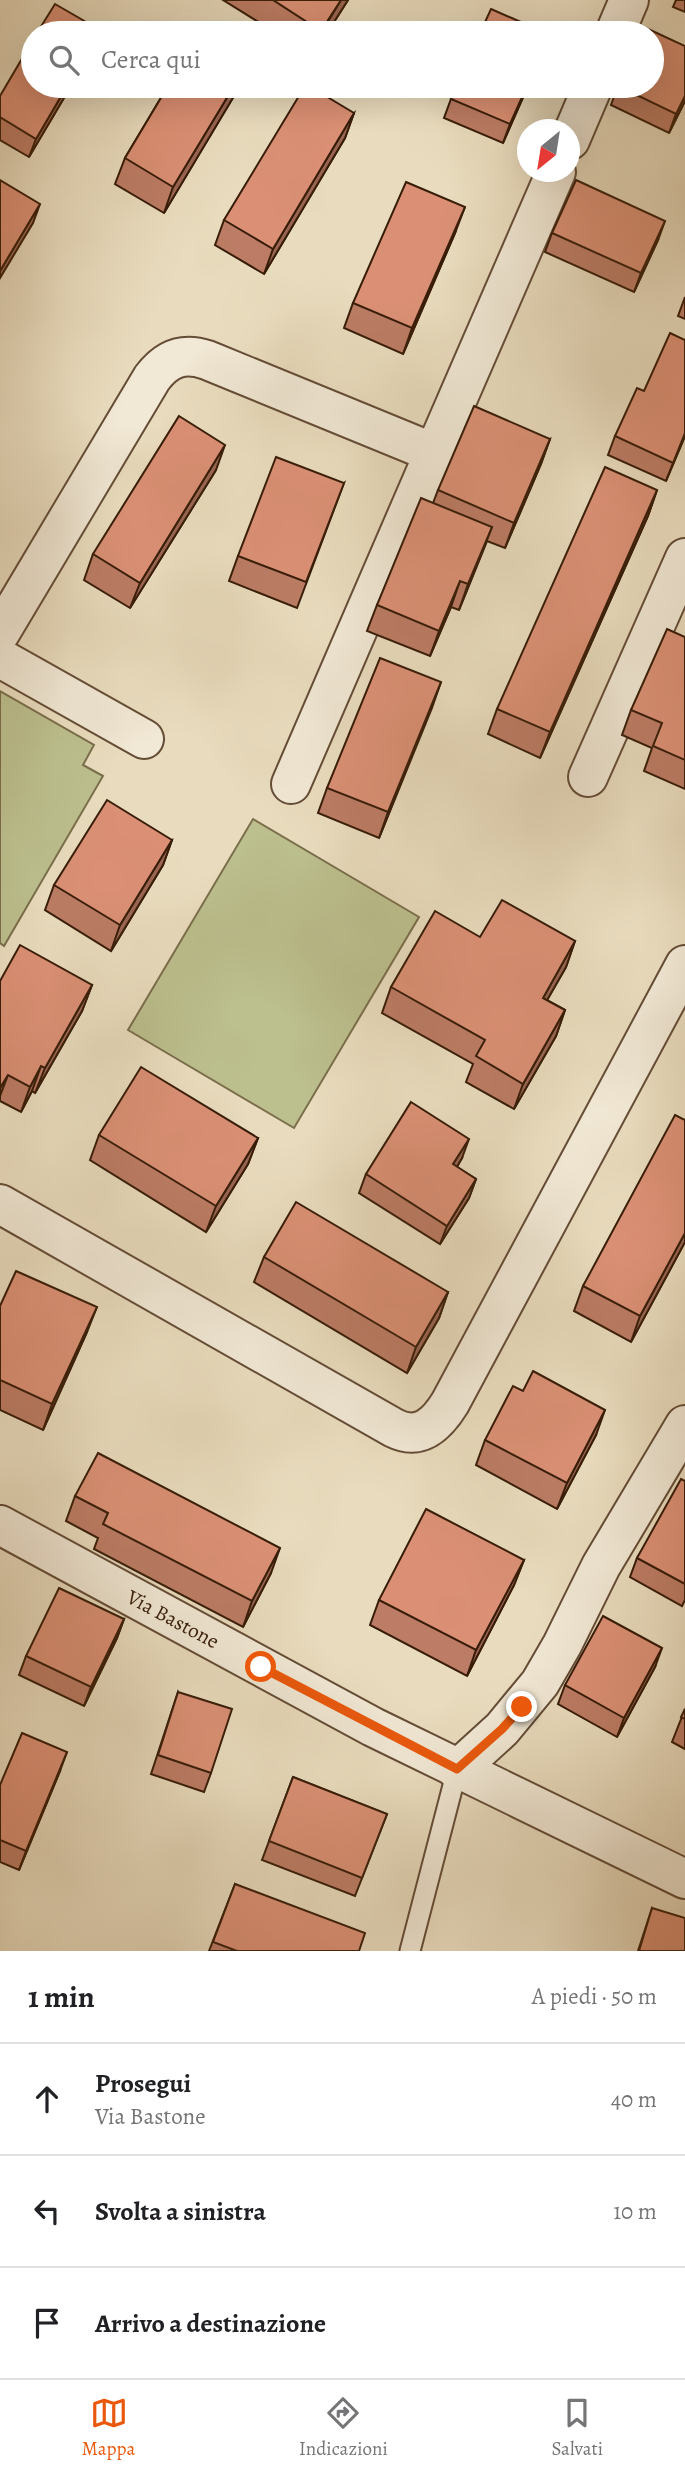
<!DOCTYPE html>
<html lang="it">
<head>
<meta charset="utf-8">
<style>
  body { margin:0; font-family:Alegreya,serif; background:#f2f2f2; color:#202124 }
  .compass { position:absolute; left:517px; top:119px; width:63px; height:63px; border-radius:50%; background:#fff; box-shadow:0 7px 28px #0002; rotate:210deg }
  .stop { position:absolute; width:21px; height:21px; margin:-16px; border:5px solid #ea580c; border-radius:50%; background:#fff }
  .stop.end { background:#ea580c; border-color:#fff; box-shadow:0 2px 7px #0008 }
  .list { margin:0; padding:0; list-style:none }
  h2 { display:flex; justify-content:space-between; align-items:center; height:91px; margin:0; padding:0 28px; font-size:30px }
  h2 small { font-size:23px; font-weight:400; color:#757577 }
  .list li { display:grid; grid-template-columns:46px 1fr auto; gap:21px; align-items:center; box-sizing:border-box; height:112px; padding:0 28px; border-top:2px solid #e0e0e0 }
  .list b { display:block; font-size:26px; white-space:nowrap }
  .list p { margin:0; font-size:23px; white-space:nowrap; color:#757577 }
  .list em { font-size:23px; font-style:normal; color:#757577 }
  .icon { flex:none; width:38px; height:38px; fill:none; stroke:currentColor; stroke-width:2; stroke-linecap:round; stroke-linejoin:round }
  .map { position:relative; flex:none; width:685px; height:1951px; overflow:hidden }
  .search { position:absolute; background:#fff; box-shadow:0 7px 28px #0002; left:21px; right:21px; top:21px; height:77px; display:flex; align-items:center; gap:18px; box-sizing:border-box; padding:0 24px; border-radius:38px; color:#757577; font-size:26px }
  .sheet { height:427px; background:#fff }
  nav { display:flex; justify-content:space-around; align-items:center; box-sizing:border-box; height:98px; border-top:2px solid #e0e0e0; background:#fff; font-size:19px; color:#757577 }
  nav a { display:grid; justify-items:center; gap:4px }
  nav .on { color:#ea580c }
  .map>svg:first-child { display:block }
  .green { fill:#bcbf8e; stroke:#7a6e4b; stroke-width:2 }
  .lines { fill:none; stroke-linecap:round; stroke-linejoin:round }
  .service-casing { stroke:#644c36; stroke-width:23 }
  .minor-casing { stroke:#644c36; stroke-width:42 }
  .service { stroke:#f1e8d5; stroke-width:19 }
  .minor { stroke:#f1e8d5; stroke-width:38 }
  .wall { fill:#bc7c65; stroke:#371c08; stroke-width:2 }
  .shaded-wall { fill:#996552; stroke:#371c08; stroke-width:2 }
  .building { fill:#db9075; stroke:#371c08; stroke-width:2 }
  .route { stroke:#ea580c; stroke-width:9 }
  .labels { text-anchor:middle; stroke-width:5; stroke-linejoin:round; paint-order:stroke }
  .street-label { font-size:21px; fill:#371c08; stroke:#f1e8d5 }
</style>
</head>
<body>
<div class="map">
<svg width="685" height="1951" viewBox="0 0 685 1951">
  <rect width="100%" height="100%" fill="#e9dcbe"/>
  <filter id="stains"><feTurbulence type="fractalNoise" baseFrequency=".00286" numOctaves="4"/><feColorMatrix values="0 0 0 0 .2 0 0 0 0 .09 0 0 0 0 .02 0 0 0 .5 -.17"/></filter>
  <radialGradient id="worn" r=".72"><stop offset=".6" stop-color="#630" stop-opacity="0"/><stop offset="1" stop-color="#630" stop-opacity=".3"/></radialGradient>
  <g class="green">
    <path d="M0,691L94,745L83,765L103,776L4,946L0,943Z"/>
    <path d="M253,819L419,917L294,1128L128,1030Z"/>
  </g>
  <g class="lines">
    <defs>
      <path id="service" d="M410,1951L457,1770"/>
      <g id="minor">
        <path d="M615,33L629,0"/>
        <path d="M570,140L593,86"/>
        <path d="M0,633L152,378C167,358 183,352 207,360L434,453L556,172"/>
        <path d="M0,658L144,739"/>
        <path d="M588,777L685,558"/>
        <path d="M291,784L434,453"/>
        <path d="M0,1204L394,1428C420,1441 437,1424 450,1403L685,965"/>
        <path d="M0,1525L373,1727L685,1879"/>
        <path d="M457,1770L502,1729L540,1683L562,1645L601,1566L685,1425"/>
      </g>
    </defs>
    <use href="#service" class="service-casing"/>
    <use href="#minor" class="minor-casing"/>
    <use href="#service" class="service"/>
    <use href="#minor" class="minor"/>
  </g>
  <g class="wall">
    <path d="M223,0H348L327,33H276Z"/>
    <path d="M676,0H685V12L673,7Z"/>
    <path d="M71,86L29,157L0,140V96Z"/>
    <path d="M168,86H240L164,213L115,184L125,158Z"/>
    <path d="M528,86L503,143L444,118L451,99Z"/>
    <path d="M618,86L685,101L669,133L611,105Z"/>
    <path d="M354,113L345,138L264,274L215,245L224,220Z"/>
    <path d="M455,233L403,354L344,328L353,303Z"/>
    <path d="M552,233L658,240L634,292L545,252Z"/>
    <path d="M685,297V319L678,316Z"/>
    <path d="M685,340V436L666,481L608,455L615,436Z"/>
    <path d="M550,439L541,464L505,548L487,541L459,610L451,607L430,656L367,631L377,605L433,503L438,490Z"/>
    <path d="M216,470L130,608L84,580L93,554Z"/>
    <path d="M344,483L297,608L229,581L238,556Z"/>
    <path d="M657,490L648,516L540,758L488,734L497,709Z"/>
    <path d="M685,637V789L644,771L652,748L622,735L631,710Z"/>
    <path d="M441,682L379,838L318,813L327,788Z"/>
    <path d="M172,840L163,865L111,951L45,910L54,885Z"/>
    <path d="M480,937L575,941L566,967L547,1000L565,1010L556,1036L514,1109L466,1082L473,1064L382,1013L391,987Z"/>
    <path d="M0,981L92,985L82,1011L35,1093L32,1091L21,1112L0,1101Z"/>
    <path d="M685,1120V1242L631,1342L574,1311L583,1286Z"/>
    <path d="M99,1135L258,1138L248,1164L206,1232L90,1160Z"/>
    <path d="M462,1158L457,1167L476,1179L469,1198L440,1244L359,1193L366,1174Z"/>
    <path d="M264,1257L448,1292L439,1318L407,1373L254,1282Z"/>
    <path d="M0,1306L87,1332L43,1430L0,1410Z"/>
    <path d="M596,1435L557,1509L476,1465L485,1440Z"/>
    <path d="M685,1481V1600L682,1606L630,1577L637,1558Z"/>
    <path d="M75,1496L271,1573L243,1627L94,1549L98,1538L66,1521Z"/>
    <path d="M524,1560L514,1585L467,1676L370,1625L379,1600Z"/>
    <path d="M124,1619L117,1638L84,1706L19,1675L26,1656Z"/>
    <path d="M655,1667L617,1737L558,1704L565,1685Z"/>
    <path d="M178,1692L211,1773L204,1792L151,1774Z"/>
    <path d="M685,1709V1749L672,1742Z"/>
    <path d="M60,1771L19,1870L0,1862V1785Z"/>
    <path d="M293,1777L387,1814L355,1896L262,1860Z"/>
    <path d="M235,1884L359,1951H209Z"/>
    <path d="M652,1908L685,1951H638Z"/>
  </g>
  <g class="shaded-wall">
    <path d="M341,0H348L327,33H321Z"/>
    <path d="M67,86H71L29,157L36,139Z"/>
    <path d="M234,86H240L164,213L173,187Z"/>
    <path d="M527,86H528L503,143L510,124Z"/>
    <path d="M685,96V101L669,133L676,114Z"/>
    <path d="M354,113L345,138L264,274L273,249Z"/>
    <path d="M40,204L33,223L0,278V271Z"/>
    <path d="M465,207L455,233L403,354L412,328Z"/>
    <path d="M665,221L658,240L634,292L641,273Z"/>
    <path d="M685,433V436L666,481L673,463Z"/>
    <path d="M550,439L541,464L505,548L514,523Z"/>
    <path d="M225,445L216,470L130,608L140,583Z"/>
    <path d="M657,490L648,516L540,758L550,732Z"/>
    <path d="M492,527L482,553L459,610L468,584Z"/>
    <path d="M460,581L451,607L430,656L439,631Z"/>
    <path d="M441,682L432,708L379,838L388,812Z"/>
    <path d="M172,840L163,865L111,951L120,925Z"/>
    <path d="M575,941L566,967L534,1023L543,998Z"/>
    <path d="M92,985L82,1011L35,1093L45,1068Z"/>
    <path d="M565,1010L556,1036L514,1109L523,1084Z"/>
    <path d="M41,1066L32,1091L21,1112L30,1087Z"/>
    <path d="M8,1075L0,1096V1088Z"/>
    <path d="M258,1138L248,1164L206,1232L216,1206Z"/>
    <path d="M469,1139L462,1158L447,1183L453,1164Z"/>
    <path d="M476,1179L469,1198L440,1244L447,1226Z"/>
    <path d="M685,1233V1242L631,1342L640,1316Z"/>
    <path d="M448,1292L439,1318L407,1373L416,1347Z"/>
    <path d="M97,1307L87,1332L43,1430L52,1404Z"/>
    <path d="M605,1410L596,1435L557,1509L567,1483Z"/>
    <path d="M280,1548L271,1573L243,1627L252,1601Z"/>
    <path d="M524,1560L514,1585L467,1676L476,1650Z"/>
    <path d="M124,1619L117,1638L84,1706L91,1687Z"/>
    <path d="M662,1648L655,1667L617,1737L624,1718Z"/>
    <path d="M67,1752L60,1771L19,1870L26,1851Z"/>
  </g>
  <g class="building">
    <path d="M273,0H341L321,31Z"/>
    <path d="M55,4L100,30L98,33H37Z"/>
    <path d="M491,9L546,33H480Z"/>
    <path d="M206,23L224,33H200Z"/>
    <path d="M646,28L685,46V96L676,114L618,86H652V33H644Z"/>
    <path d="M33,40V86H67L36,139L0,117V96Z"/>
    <path d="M168,86H234L173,187L125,158Z"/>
    <path d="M305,86H309L354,113L273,249L224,220Z"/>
    <path d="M457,86H527L510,124L451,99Z"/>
    <path d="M0,180L40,204L0,271Z"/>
    <path d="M576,180L665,221L641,273L552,233Z"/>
    <path d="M406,182L465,207L412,328L353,303Z"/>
    <path d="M670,333L685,340V433L673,463L615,436L637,388L644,391Z"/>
    <path d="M474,406L550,439L514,523L438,490Z"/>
    <path d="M179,416L225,445L140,583L93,554Z"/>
    <path d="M276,457L344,483L306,582L238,556Z"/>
    <path d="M605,467L657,490L550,732L497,709Z"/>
    <path d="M421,498L492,527L468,584L460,581L439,631L377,605Z"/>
    <path d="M667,629L685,637V760L653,746L662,723L631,710Z"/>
    <path d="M380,658L441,682L388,812L327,788Z"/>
    <path d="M107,800L172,840L120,925L54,885Z"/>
    <path d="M502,900L575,941L543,998L565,1010L523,1084L476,1056L485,1040L391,987L435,911L480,937Z"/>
    <path d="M20,945L92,985L45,1068L41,1066L30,1087L8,1075L0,1088V981Z"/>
    <path d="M141,1067L258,1138L216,1206L99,1135Z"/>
    <path d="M411,1102L469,1139L453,1164L476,1179L447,1226L366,1174Z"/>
    <path d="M675,1115L685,1120V1233L640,1316L583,1286Z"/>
    <path d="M296,1202L448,1292L416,1347L264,1257Z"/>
    <path d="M16,1271L97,1307L52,1404L0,1380V1306Z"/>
    <path d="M533,1371L605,1410L567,1483L485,1440L513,1386L523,1391Z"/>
    <path d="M98,1453L280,1548L252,1601L103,1524L108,1513L75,1496Z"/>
    <path d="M681,1479L685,1481V1584L637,1558Z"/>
    <path d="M426,1509L524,1560L476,1650L379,1600Z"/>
    <path d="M59,1588L124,1619L91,1687L26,1656Z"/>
    <path d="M603,1616L662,1648L624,1718L565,1685Z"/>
    <path d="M178,1692L232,1709L211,1773L158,1755Z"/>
    <path d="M685,1709V1719L681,1717Z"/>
    <path d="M22,1733L67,1752L26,1851L0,1840V1785Z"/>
    <path d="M293,1777L387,1814L362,1878L269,1841Z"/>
    <path d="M235,1884L365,1933L359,1951H237L213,1942Z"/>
    <path d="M652,1908L685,1918V1951H639Z"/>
  </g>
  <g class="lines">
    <path class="route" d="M261,1667L457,1769L502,1729L522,1707"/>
  </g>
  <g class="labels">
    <g class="street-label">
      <text transform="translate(173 1619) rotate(28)" y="7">Via Bastone</text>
    </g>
  </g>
  <rect width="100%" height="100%" filter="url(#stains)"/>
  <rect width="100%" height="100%" fill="url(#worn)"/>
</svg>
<svg class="compass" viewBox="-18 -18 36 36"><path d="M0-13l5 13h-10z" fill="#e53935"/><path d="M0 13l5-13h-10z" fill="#757577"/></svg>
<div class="stop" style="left:261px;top:1667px"></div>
<div class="stop end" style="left:522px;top:1707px"></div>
<div class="search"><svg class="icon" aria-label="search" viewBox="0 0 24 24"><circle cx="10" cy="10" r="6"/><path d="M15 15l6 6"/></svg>Cerca qui</div>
</div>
<section class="sheet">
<h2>1 min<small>A piedi · 50 m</small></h2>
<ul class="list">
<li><svg class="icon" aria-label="ahead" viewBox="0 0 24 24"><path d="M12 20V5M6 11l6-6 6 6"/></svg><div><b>Prosegui</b><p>Via Bastone</p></div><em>40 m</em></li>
<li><svg class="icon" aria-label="left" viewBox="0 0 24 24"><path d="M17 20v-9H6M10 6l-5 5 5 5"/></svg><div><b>Svolta a sinistra</b></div><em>10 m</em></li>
<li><svg class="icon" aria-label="arrive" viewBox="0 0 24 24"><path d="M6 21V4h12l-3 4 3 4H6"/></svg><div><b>Arrivo a destinazione</b></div></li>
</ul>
</section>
<nav>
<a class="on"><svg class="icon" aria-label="map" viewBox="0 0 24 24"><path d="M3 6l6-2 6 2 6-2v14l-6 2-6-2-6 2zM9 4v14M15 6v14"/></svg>Mappa</a>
<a><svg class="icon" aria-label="directions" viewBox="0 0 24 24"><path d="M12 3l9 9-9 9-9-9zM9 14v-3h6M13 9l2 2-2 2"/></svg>Indicazioni</a>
<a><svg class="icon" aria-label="saved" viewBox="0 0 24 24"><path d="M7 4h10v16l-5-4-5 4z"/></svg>Salvati</a>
</nav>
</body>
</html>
